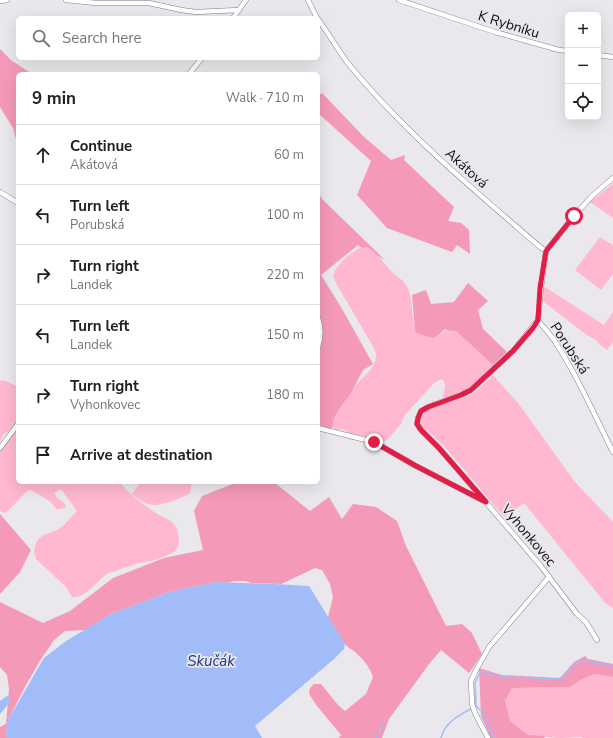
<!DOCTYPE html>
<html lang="en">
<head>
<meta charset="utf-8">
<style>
  body { margin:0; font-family:"Nunito Sans",sans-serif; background:#f2f2f2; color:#202124 }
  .controls { position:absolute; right:12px; top:12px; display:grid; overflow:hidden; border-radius:6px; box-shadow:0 4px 16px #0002 }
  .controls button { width:36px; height:36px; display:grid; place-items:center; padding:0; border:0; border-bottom:1px solid #e0e0e0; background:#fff; color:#202124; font:20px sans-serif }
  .stop { position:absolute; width:12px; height:12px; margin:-9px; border:3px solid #e11d48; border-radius:50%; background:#fff }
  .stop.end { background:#e11d48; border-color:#fff; box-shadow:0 1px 4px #0008 }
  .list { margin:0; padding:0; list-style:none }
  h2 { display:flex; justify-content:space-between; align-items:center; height:52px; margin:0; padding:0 16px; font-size:17px }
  h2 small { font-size:13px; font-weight:400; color:#757577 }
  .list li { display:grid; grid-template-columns:26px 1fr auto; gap:12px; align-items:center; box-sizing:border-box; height:60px; padding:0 16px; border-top:1px solid #e0e0e0 }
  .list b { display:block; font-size:15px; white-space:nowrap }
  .list p { margin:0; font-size:13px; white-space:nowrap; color:#757577 }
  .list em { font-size:13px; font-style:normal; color:#757577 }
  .icon { flex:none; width:22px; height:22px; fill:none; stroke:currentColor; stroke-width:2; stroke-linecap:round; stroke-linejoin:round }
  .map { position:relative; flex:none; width:613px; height:738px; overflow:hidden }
  .search { position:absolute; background:#fff; box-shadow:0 4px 16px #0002; left:16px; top:16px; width:304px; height:44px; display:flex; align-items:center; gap:10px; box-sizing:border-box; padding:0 14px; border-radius:6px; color:#757577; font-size:15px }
  .panel { position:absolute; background:#fff; box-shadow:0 4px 16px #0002; left:16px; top:72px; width:304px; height:412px; border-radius:6px }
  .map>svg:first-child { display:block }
  .green { fill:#ffb8cf }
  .forest { fill:#f499b8 }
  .water { fill:#a1bcf9 }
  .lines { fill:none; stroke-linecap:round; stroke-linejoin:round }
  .stream { stroke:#a1bcf9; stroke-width:1.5 }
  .street-casing { stroke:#838084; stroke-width:5.5 }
  .street { stroke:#fff; stroke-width:4.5 }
  .route { stroke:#e11d48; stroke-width:5 }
  .labels { text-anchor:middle; stroke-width:3.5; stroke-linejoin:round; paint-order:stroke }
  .street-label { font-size:14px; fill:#0f0e0f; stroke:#eae7ed }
  .water-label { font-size:15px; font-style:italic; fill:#1a3589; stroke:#eae7ed }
</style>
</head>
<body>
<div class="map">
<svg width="613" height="738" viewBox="0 0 613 738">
  <rect width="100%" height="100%" fill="#eae7ed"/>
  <g class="green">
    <path d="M613,184V218L590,202Z"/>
    <path d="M600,237L613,245V274L601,290L575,270Z"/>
    <path d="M366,247L373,250L391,271L404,282L409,290L411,299L413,319L415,330L433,338L437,337L444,331L449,330L456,331L494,366L466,391L444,398L443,396L445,386L444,381L441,379L434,383L404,416C401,428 394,431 387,440L385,441L349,433L343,429L337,430L333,428L332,425C335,411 347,396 356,385C363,377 375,368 376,357C377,352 373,347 371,343L337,285L333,276C334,267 351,252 360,248C360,248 365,247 366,247Z"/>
    <path d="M545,287L604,325L613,312V342L607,350L600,345L597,341L584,333L544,302L542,300L544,288Z"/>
    <path d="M492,376H494L518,403L575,482L613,522V608L606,604L524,503L504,517L445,447C440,443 436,438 431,434C428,432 424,429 422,427C420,425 420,423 420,421C423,403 456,403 468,396C477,392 485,383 492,376Z"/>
    <path d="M1,380L6,381L18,387V418L9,431L3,434L0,442V382Z"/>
    <path d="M18,428V482H119C130,494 142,504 156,513C162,517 170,519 174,524C180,531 181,547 174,552C167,556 158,559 151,561C147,562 143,562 139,563C131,565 124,568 116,571C113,572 110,572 107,574C98,580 85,599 72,597L66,587L36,559C34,554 34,551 35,546C40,531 53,535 63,526C67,522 72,516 76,512V510L61,489L54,493C56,495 57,498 59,499C62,502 65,501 66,507L61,509H56L51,502L31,490L26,492L8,511L5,513L0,511V452Z"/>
    <path d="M141,482H192L190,493C181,498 165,505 154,505C146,505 138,499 132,494Z"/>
    <path d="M594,674L613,677V738H583L582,737L557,738L528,735L510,721L505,701L512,688L570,687L581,680Z"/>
  </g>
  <g class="forest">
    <path d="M0,49L11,60L32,74H18V140L16,139L13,128L0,107Z"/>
    <path d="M322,93L364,137L391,160L405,155L404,160L454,207L448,221L461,223L469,230L470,254L457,245L452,252L387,228L357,195L371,161L318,113V96Z"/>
    <path d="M318,193L323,200L385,260L378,256L372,250L366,247L362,248L358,245L321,275L341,307L373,364L363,370L351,393L341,406L335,416L333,421V426L331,429L318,425V352L321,341L322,322L318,316Z"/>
    <path d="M468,283L488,301L478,310L483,329L507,352L493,365L456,331L447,330L445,329L436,337L433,338L417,333L415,330L412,295L426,290L431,304L454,302Z"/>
    <path d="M238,482H275V483L310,511L329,497L342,519L353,504L376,507L397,521L406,546L446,626L462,624L472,633L482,654L469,673L441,650L429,664L389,719L382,738H339L341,735L317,706L309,694L310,688L314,684H321L338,705L345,711L366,694L373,677C369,666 364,660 355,652C352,649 348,648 345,644L328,617L333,597L330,584L322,570L315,568L281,584L251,583L246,581H234L227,583L215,582L169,592L111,614L85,630L65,631L54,640L41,659L26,685L8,720L6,732L7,738H0V727L6,724L9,689L7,675L0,667V602L43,623L70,611L113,578L164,558L203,550L194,511L202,496Z"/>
    <path d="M0,514L31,550L20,572L0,594Z"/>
    <path d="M585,656L588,659L613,664V677L594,674L581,680L570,687L512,688L505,701L510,721L528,735L545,736L544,738H491L481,716L479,668L502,675L560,678L574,662Z"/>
  </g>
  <g class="water">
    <path d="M215,582L274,584L309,586L345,644L344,649L334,659L255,726L262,738H7L6,732L8,720L44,658L66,641L111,614L169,592Z"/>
    <path d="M7,696L9,697L10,701L6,707L0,714V701L4,698Z"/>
  </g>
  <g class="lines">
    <g class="stream">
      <path d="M476,706L475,683L480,673L506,677L558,679L563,678L574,665L581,661L599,663L613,666"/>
      <path d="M475,707L476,706C487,714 489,726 494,738"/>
      <path d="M376,738L384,722"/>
      <path d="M441,738C445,722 458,716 472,708"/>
    </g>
    <defs>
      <g id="street">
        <path d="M66,0L96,3H149L181,10L196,12L239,10"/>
        <path d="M308,0L317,18"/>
        <path d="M399,0L495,32L559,50L568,51"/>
        <path d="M0,1L7,0"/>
        <path d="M233,18L246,0"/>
        <path d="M318,19C328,33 337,48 347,62C403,131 473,189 540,247L546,251"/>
        <path d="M598,55L613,57"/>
        <path d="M189,74L202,58"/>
        <path d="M0,192L18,203"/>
        <path d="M546,251L541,288L538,320C543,327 549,333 554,340C577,375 594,414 613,452"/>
        <path d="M546,251L574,216L592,196L613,178"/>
        <path d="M318,318C321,327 321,338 318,347"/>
        <path d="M538,320L513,351L471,390L461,395L435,404L421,411L418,418L417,424L421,430L439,448L540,565L577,614L586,622L597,640"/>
        <path d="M318,428L374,442L416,466L484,501"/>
        <path d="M0,448L18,424"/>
        <path d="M488,738L475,713L472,704L471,681L475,672L489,647L549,577"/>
      </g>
    </defs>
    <use href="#street" class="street-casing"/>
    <use href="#street" class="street"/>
  </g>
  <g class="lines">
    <path class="route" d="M374,442L416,466L486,502L439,448L421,430L417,424L418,418L421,411L428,407L461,395L471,390L513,351L533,328L538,320L540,288L546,251L574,216"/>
  </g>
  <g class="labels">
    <g class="street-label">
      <text transform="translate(509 24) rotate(17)" y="5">K Rybníku</text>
      <text transform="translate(467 168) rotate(42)" y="5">Akátová</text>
      <text transform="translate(570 348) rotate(57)" y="5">Porubská</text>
      <text transform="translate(529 535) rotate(50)" y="5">Vyhonkovec</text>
    </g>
    <g class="water-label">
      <text x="211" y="666">Skučák</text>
    </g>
  </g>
</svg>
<div class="controls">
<button>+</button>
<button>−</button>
<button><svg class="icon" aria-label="locate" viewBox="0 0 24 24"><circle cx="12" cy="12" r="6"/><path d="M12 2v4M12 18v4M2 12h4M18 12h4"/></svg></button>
</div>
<div class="stop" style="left:574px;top:216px"></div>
<div class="stop end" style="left:374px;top:442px"></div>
<div class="search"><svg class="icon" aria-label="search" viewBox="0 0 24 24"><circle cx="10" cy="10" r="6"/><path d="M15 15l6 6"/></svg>Search here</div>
<section class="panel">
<h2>9 min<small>Walk · 710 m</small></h2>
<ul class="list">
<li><svg class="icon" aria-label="ahead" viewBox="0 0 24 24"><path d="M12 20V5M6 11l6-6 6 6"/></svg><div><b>Continue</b><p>Akátová</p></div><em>60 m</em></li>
<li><svg class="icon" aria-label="left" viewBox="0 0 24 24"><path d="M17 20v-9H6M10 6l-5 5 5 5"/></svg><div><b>Turn left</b><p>Porubská</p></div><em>100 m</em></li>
<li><svg class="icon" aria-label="right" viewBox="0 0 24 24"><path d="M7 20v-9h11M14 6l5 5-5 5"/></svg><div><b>Turn right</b><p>Landek</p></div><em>220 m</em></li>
<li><svg class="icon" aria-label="left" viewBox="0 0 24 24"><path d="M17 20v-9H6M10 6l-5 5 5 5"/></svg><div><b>Turn left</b><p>Landek</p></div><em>150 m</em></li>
<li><svg class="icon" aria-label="right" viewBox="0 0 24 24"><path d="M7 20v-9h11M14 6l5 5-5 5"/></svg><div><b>Turn right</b><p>Vyhonkovec</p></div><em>180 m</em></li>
<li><svg class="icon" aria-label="arrive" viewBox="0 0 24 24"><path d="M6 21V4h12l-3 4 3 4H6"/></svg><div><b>Arrive at destination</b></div></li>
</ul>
</section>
</div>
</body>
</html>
